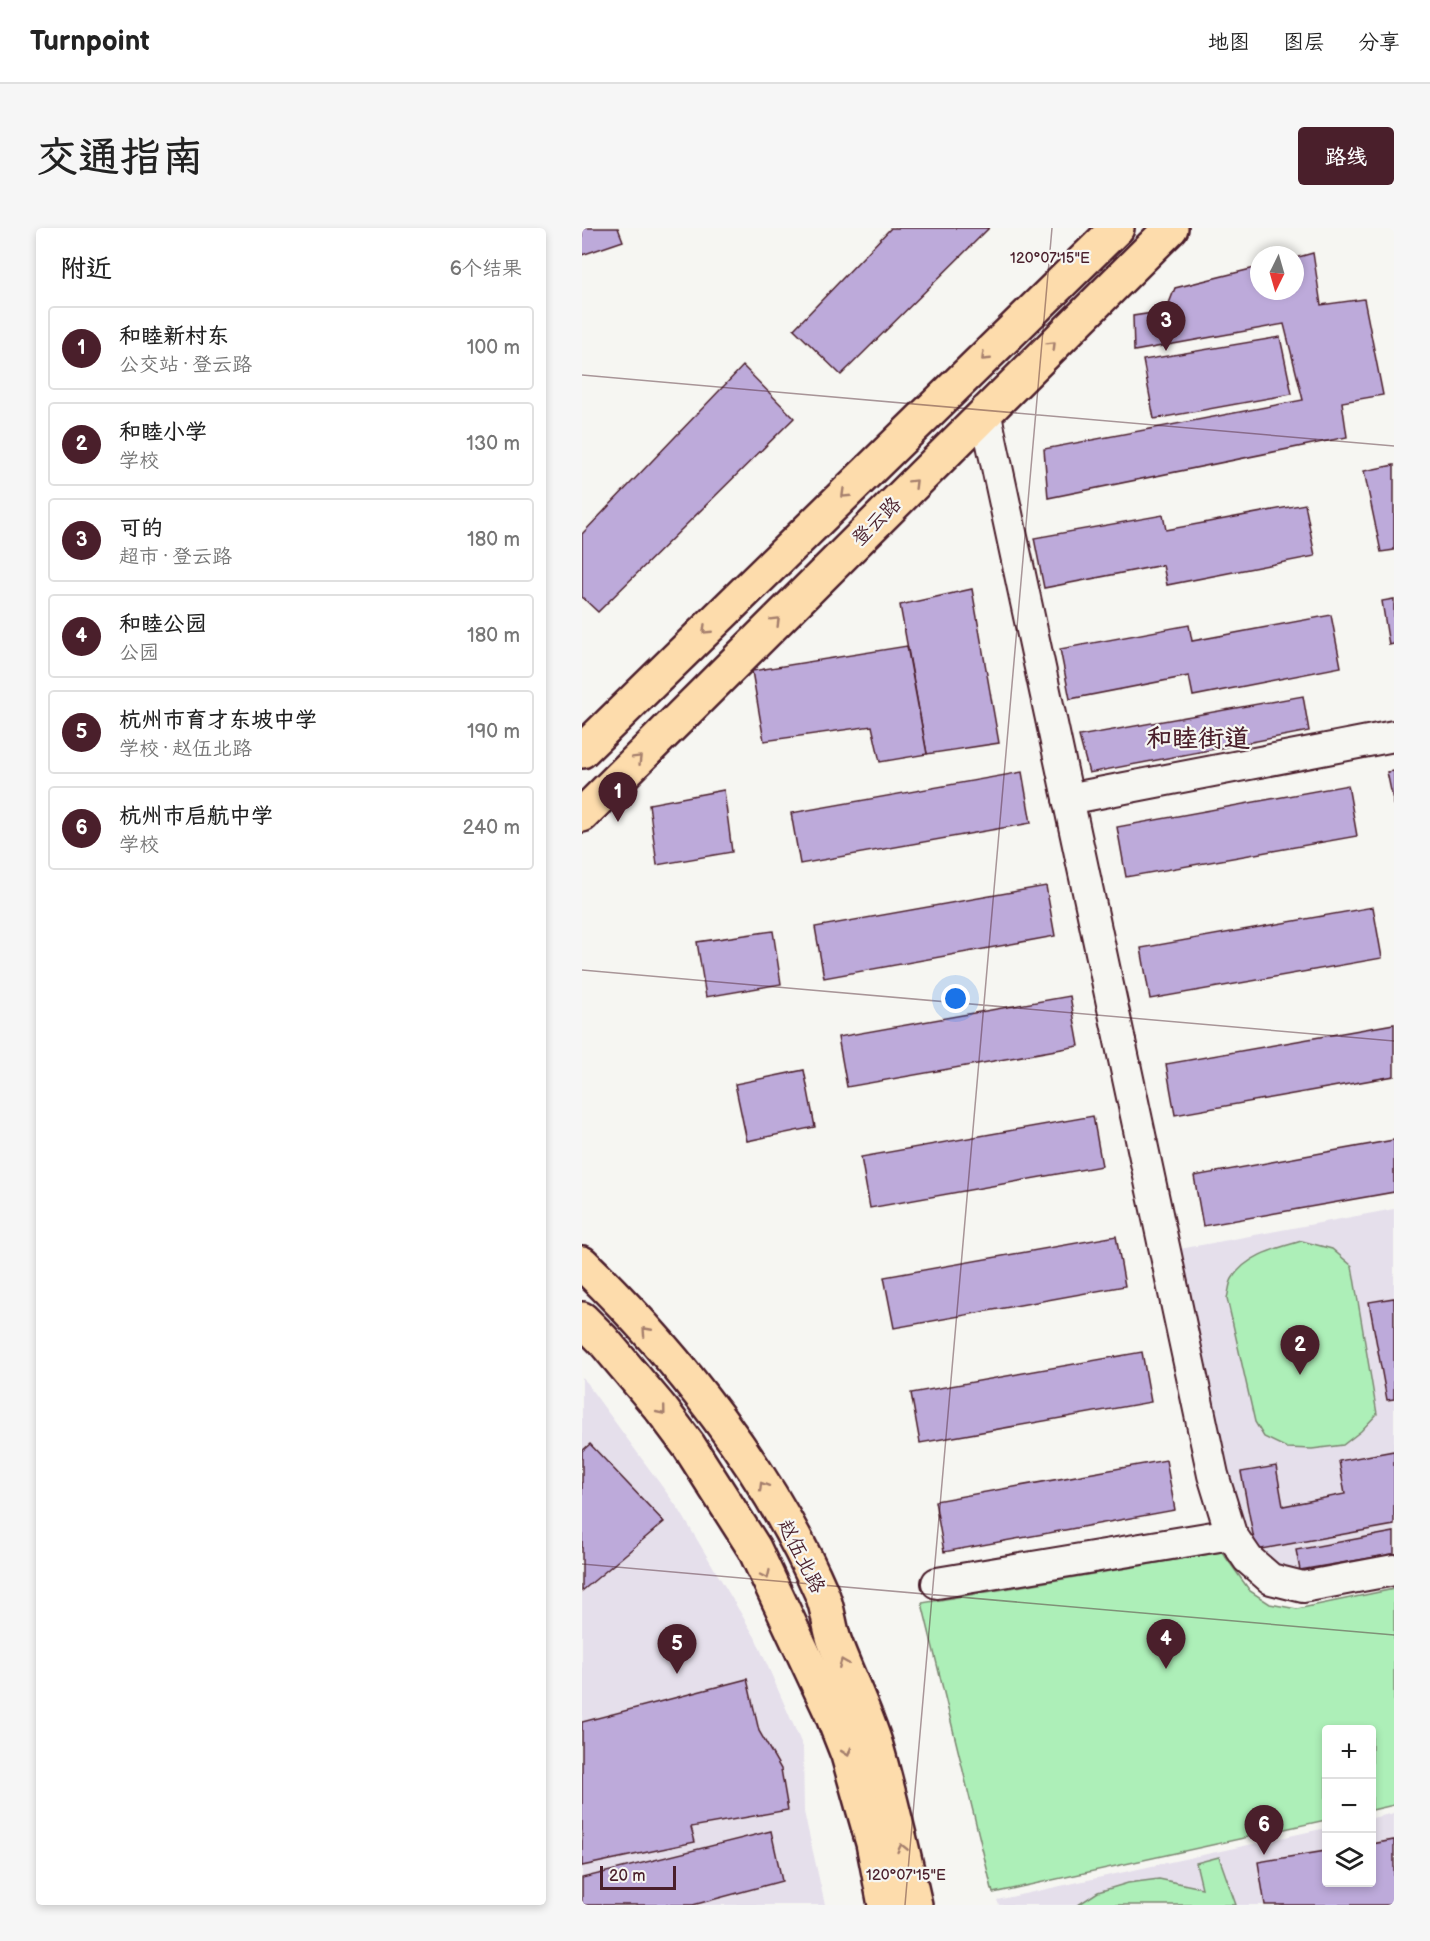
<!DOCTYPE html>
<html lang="zh">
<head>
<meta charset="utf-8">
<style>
  body { margin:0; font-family:"Balsamiq Sans","LXGW WenKai TC",sans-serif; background:#f6f6f6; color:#222 }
  .controls { position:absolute; right:18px; bottom:18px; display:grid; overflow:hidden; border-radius:6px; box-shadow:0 3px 9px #0003 }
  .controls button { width:54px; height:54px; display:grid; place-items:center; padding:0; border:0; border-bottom:2px solid #e0e0e0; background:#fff; color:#222; font:30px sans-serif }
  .compass { position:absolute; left:668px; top:18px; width:54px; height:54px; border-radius:50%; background:#fff; box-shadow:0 3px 9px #0003; rotate:185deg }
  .scale { position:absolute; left:18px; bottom:15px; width:76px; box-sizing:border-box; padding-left:6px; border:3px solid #4a1f2b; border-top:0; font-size:16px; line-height:21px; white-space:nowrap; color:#4a1f2b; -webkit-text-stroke:4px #f6f6f2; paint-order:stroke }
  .you { position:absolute; left:374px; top:771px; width:21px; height:21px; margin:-15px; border:4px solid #fff; border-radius:50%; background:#1a73e8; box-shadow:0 0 0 9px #1a73e833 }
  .badge { display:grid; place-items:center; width:39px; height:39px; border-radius:50%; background:#4a1f2b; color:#fff; font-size:20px; font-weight:700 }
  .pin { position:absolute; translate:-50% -50px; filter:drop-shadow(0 2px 3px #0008) }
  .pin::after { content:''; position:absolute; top:32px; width:21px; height:18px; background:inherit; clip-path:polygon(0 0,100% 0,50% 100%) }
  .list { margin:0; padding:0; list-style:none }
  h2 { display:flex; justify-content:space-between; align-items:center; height:78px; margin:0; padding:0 24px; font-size:26px }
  h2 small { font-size:20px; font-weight:400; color:#767676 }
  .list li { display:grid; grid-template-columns:39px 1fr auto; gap:18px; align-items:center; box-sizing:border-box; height:84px; margin:0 12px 12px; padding:0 12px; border:2px solid #e0e0e0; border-radius:6px }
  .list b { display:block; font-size:22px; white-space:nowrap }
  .list p { margin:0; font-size:20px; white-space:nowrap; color:#767676 }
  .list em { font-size:20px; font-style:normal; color:#767676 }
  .icon { flex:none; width:33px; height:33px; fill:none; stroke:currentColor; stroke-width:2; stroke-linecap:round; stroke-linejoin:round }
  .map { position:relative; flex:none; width:812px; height:1677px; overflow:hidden; border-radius:6px }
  header { display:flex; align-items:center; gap:36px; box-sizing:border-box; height:84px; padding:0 30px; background:#fff; border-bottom:2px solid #e0e0e0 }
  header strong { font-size:28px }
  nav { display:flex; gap:33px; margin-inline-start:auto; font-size:21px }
  .intro { display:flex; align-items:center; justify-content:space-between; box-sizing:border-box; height:144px; padding:0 36px }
  h1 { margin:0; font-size:42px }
  .button { padding:15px 27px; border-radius:6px; background:#4a1f2b; color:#fff; font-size:21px; font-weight:700 }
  main { display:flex; gap:36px; padding:0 36px }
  aside { flex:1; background:#fff; border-radius:6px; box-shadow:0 3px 9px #0003 }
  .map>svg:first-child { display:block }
  .built { fill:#e5dfeb }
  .green { fill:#adefb8; stroke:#7c8772; stroke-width:1.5 }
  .building { fill:#bdaada; stroke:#4a1f2b; stroke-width:1.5 }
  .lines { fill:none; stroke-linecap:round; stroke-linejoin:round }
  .minor-casing { stroke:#4a1f2b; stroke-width:34 }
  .major-casing { stroke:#4a1f2b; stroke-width:38 }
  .minor { stroke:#f6f6f2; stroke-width:30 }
  .major { stroke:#fddcac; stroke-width:33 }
  .oneway { stroke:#a47e6c }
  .ticks { fill:none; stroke:#4a1f2b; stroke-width:1.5; stroke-opacity:0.45 }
  .labels { text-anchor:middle; stroke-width:4.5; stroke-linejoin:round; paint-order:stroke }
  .street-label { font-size:20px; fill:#4a1f2b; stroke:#f6f6f2 }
  .district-label { font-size:26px; font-weight:bold; fill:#4a1f2b; stroke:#f6f6f2 }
  .ticks-label { font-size:15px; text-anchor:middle; fill:#4a1f2b; stroke:#f6f6f2; stroke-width:4.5; stroke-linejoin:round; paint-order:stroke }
</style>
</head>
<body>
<header>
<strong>Turnpoint</strong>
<nav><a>地图</a><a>图层</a><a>分享</a></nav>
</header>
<div class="intro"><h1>交通指南</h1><a class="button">路线</a></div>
<main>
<aside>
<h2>附近<small>6个结果</small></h2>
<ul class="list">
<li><span class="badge">1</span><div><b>和睦新村东</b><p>公交站 · 登云路</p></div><em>100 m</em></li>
<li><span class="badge">2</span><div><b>和睦小学</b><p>学校</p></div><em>130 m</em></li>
<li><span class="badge">3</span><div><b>可的</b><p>超市 · 登云路</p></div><em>180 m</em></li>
<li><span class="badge">4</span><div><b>和睦公园</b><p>公园</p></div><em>180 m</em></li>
<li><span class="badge">5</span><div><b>杭州市育才东坡中学</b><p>学校 · 赵伍北路</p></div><em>190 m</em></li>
<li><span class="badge">6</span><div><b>杭州市启航中学</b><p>学校</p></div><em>240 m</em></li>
</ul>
</aside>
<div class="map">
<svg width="812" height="1677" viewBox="0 0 812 1677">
  <rect width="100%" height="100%" fill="#f6f6f2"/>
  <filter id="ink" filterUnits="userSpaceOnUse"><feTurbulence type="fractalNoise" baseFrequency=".0167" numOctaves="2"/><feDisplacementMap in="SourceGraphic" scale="12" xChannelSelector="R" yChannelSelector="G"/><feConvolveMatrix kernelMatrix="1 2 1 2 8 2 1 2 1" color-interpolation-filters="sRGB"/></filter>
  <g filter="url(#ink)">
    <g class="built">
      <path d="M812,981V1330L711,1348L681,1330L652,1273L598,1021Z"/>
      <path d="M0,1149L98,1283L173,1409L221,1519L222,1584L243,1677H0Z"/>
      <path d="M812,1585V1677H417L415,1672L744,1600V1654H790V1590Z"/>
    </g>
    <g class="green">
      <path d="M720,1013L750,1021L770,1038L795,1186L779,1203L761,1217L730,1221L705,1220L682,1209L673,1194L645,1070C647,1064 647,1056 650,1051C664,1027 695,1020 720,1013Z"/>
      <path d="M640,1324L668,1363L688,1376L715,1381L812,1361V1577L790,1582V1502H744V1592L411,1665L340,1375Z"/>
      <path d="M637,1629L654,1677H496L516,1664L546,1655L577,1651L620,1660L614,1635Z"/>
    </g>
    <g class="building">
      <path d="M0,0H36L41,13L0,27Z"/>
      <path d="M309,0H407L259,147L212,101Z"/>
      <path d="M731,25L739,77L782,71L801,167L760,174L765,209L466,270L462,221L721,172L702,96L552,123L551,88L584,83L593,60L677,39V63H713V30Z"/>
      <path d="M698,109L710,166L572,191L561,132Z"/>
      <path d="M161,138L212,190L16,384L0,369V306Z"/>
      <path d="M812,237V322L799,324L782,243Z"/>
      <path d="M723,276L733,328L585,357L581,337L462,360L452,310L581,287L584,302Z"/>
      <path d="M390,361L417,515L345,526L318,377Z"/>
      <path d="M812,371V416L807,417L800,373Z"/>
      <path d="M749,387L759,439L611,468L607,448L488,471L478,421L607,397L610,413Z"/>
      <path d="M325,418L345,526L298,534L290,498L182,513L170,443Z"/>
      <path d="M721,468L727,503L507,545L497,508Z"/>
      <path d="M812,543V577L805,544Z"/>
      <path d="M440,544L449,595L218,636L209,585Z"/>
      <path d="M766,557L775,608L544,649L535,599Z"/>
      <path d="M142,562L150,624L75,637L67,576Z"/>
      <path d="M464,658L473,708L242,750L233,699Z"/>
      <path d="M791,679L800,730L568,771L559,720Z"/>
      <path d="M191,703L199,756L124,769L115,714Z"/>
      <path d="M488,768L497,818L265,859L256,809Z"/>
      <path d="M812,796V848L593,887L584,836Z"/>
      <path d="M222,842L233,899L165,913L153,856Z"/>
      <path d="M511,888L520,938L288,980L279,929Z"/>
      <path d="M812,912V964L621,998L612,948Z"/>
      <path d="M534,1008L543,1058L312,1100L302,1049Z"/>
      <path d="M812,1070V1171L805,1172L787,1074Z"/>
      <path d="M560,1124L569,1174L338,1215L329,1165Z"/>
      <path d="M8,1216L82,1294L0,1363V1223Z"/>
      <path d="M812,1223V1297L674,1322L659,1244L694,1238L701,1278L763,1266L757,1233Z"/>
      <path d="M584,1232L593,1282L362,1324L353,1273Z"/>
      <path d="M812,1304V1326L718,1342L714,1322Z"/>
      <path d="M165,1451L177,1503L199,1541L206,1582L109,1599L113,1614L0,1638V1494Z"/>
      <path d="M189,1603L200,1653L111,1677H0V1650Z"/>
      <path d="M812,1612V1677H683L676,1634L744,1623V1654H790V1616Z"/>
    </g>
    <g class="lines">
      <defs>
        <g id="minor">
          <path d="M403,183L631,1247L649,1306L666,1331L689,1351L721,1359L812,1342"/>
          <path d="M486,571L812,508"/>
          <path d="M355,1355L649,1306"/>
        </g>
        <g id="major">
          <path d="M0,523L535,0"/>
          <path d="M0,587L589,0"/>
          <path d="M0,1035C94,1126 187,1244 239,1364C246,1379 247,1397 252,1412C265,1448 283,1482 294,1518C309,1570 321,1624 333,1677"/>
          <path d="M0,1091L21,1112L80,1182L107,1218L172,1320L249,1484L266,1527L291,1615L303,1677"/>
        </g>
      </defs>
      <use href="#minor" class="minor-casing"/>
      <use href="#major" class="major-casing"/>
      <use href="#minor" class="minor"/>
      <use href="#major" class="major"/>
    </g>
    <defs><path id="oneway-chevron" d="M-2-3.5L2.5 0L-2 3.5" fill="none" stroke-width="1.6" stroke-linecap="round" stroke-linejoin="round" transform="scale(1.5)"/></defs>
    <g class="oneway">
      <use href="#oneway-chevron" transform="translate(470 117) rotate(-45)"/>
      <use href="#oneway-chevron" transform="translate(403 129) rotate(136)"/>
      <use href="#oneway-chevron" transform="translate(332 255) rotate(-45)"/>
      <use href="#oneway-chevron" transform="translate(263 266) rotate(136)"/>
      <use href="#oneway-chevron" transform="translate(194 393) rotate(-45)"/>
      <use href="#oneway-chevron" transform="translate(124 402) rotate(136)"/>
      <use href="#oneway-chevron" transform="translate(56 531) rotate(-45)"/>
      <use href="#oneway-chevron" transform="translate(64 1103) rotate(-132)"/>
      <use href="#oneway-chevron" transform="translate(80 1183) rotate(51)"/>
      <use href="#oneway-chevron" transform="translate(181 1258) rotate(-121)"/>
      <use href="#oneway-chevron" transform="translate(184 1347) rotate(65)"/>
      <use href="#oneway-chevron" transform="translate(261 1435) rotate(-112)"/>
      <use href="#oneway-chevron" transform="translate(265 1524) rotate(71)"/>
      <use href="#oneway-chevron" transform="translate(320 1620) rotate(-103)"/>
    </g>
  </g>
  <path class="ticks" d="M0,147L812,218M0,742L812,813M0,1336L812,1407M323,1677L470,0"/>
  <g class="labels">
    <g class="street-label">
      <text transform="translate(294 293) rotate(-45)" y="7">登云路</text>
      <text transform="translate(220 1328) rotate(63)" y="7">赵伍北路</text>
    </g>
    <g class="district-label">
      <text x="616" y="519">和睦街道</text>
    </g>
  </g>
  <g class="ticks-label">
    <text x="468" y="35">120°07'15"E</text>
    <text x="324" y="1652">120°07'15"E</text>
  </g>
</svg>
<div class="controls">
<button>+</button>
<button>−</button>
<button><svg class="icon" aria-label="layers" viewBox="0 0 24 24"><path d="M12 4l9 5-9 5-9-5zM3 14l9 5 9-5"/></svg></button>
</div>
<svg class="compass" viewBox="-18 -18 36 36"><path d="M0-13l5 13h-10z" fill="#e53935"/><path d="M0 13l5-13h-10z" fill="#767676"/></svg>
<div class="scale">20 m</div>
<div class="you"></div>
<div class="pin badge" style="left:36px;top:594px">1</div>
<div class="pin badge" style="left:718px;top:1147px">2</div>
<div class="pin badge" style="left:584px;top:123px">3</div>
<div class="pin badge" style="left:584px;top:1441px">4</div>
<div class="pin badge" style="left:95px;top:1446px">5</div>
<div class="pin badge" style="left:682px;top:1627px">6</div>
</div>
</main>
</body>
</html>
